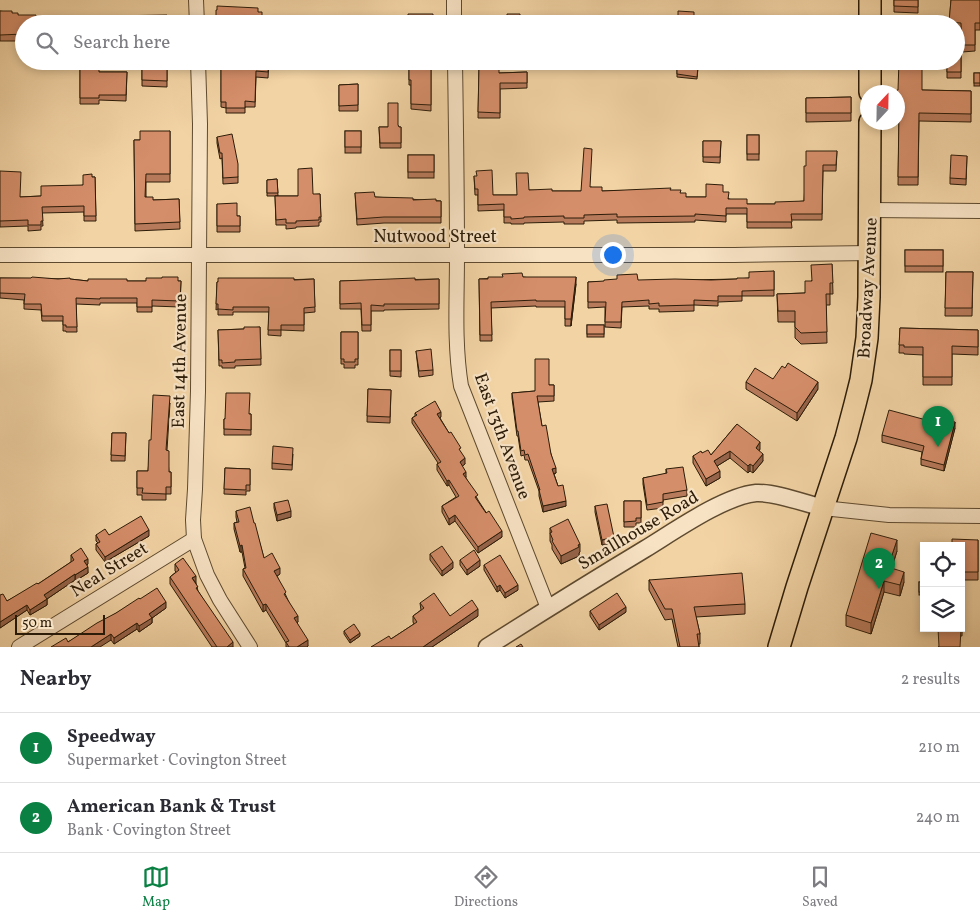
<!DOCTYPE html>
<html lang="en">
<head>
<meta charset="utf-8">
<style>
  body { margin:0; font-family:Vollkorn,serif; background:#f7f7f7; color:#2b2b33 }
  .controls { position:absolute; right:15px; bottom:15px; display:grid; overflow:hidden; border-radius:0px; box-shadow:0 2px 8px #0003 }
  .controls button { width:45px; height:45px; display:grid; place-items:center; padding:0; border:0; border-bottom:1px solid #e1e1e2; background:#fff; color:#2b2b33; font:25px sans-serif }
  .compass { position:absolute; left:860px; top:85px; width:45px; height:45px; border-radius:50%; background:#fff; box-shadow:0 2px 8px #0003; rotate:22deg }
  .scale { position:absolute; left:15px; bottom:12px; width:90px; box-sizing:border-box; padding-left:5px; border:2px solid #2c1c08; border-top:0; font-size:14px; line-height:18px; white-space:nowrap; color:#2c1c08; -webkit-text-stroke:4px #f7e2c4; paint-order:stroke }
  .you { position:absolute; left:612px; top:254px; width:18px; height:18px; margin:-12px; border:4px solid #fff; border-radius:50%; background:#1a73e8; box-shadow:0 0 0 8px #1a73e833 }
  .badge { display:grid; place-items:center; width:32px; height:32px; border-radius:50%; background:#0b8043; color:#fff; font-size:16px; font-weight:700 }
  .pin { position:absolute; translate:-50% -41px; filter:drop-shadow(0 1px 2px #0008) }
  .pin::after { content:''; position:absolute; top:26px; width:18px; height:15px; background:inherit; clip-path:polygon(0 0,100% 0,50% 100%) }
  .list { margin:0; padding:0; list-style:none }
  h2 { display:flex; justify-content:space-between; align-items:center; height:65px; margin:0; padding:0 20px; font-size:21px }
  h2 small { font-size:16px; font-weight:400; color:#7c7c81 }
  .list li { display:grid; grid-template-columns:32px 1fr auto; gap:15px; align-items:center; box-sizing:border-box; height:70px; padding:0 20px; border-top:1px solid #e1e1e2 }
  .list b { display:block; font-size:19px; white-space:nowrap }
  .list p { margin:0; font-size:16px; white-space:nowrap; color:#7c7c81 }
  .list em { font-size:16px; font-style:normal; color:#7c7c81 }
  .icon { flex:none; width:28px; height:28px; fill:none; stroke:currentColor; stroke-width:2; stroke-linecap:round; stroke-linejoin:round }
  .map { position:relative; flex:none; width:980px; height:647px; overflow:hidden }
  .search { position:absolute; background:#fff; box-shadow:0 2px 8px #0003; left:15px; right:15px; top:15px; height:55px; display:flex; align-items:center; gap:12px; box-sizing:border-box; padding:0 18px; border-radius:28px; color:#7c7c81; font-size:19px }
  .sheet { height:205px; background:#fff }
  nav { display:flex; justify-content:space-around; align-items:center; box-sizing:border-box; height:70px; border-top:1px solid #e1e1e2; background:#fff; font-size:14px; color:#7c7c81 }
  nav a { display:grid; justify-items:center; gap:2px }
  nav .on { color:#0b8043 }
  .map>svg:first-child { display:block }
  .lines { fill:none; stroke-linecap:round; stroke-linejoin:round }
  .minor-casing { stroke:#5e4a2f; stroke-width:16 }
  .tertiary-casing { stroke:#5e4a2f; stroke-width:19 }
  .primary-casing { stroke:#2c1c08; stroke-width:24 }
  .minor { stroke:#f7e2c4; stroke-width:14 }
  .tertiary { stroke:#f7e2c4; stroke-width:16 }
  .primary { stroke:#f2d3a4; stroke-width:21 }
  .wall { fill:#b77a5b; stroke:#2c1c08 }
  .shaded-wall { fill:#95634a; stroke:#2c1c08 }
  .building { fill:#d58e6a; stroke:#2c1c08 }
  .labels { text-anchor:middle; stroke-width:4.5; stroke-linejoin:round; paint-order:stroke }
  .street-label { font-size:18px; fill:#2c1c08; stroke:#f7e2c4 }
</style>
</head>
<body>
<div class="map">
<svg width="980" height="647" viewBox="0 0 980 647">
  <rect width="100%" height="100%" fill="#f2d3a4"/>
  <filter id="stains"><feTurbulence type="fractalNoise" baseFrequency=".004" numOctaves="4"/><feColorMatrix values="0 0 0 0 .2 0 0 0 0 .09 0 0 0 0 .02 0 0 0 .5 -.17"/></filter>
  <radialGradient id="worn" r=".72"><stop offset=".6" stop-color="#630" stop-opacity="0"/><stop offset="1" stop-color="#630" stop-opacity=".3"/></radialGradient>
  <g class="lines">
    <defs>
      <g id="minor">
        <path d="M196,0L197,24"/>
        <path d="M454,0V24"/>
        <path d="M198,61L200,124L198,391L195,489L193,520L194,539L207,575L220,600L250,647"/>
        <path d="M455,61C456,126 457,191 457,256C457,299 454,343 461,386L548,608"/>
        <path d="M871,210L980,211"/>
        <path d="M0,255H734L870,253"/>
        <path d="M823,508L889,515L980,516"/>
        <path d="M19,647L194,539"/>
      </g>
      <path id="tertiary" d="M487,647C539,614 592,581 645,549C673,532 724,496 756,493C775,492 804,503 823,508"/>
      <g id="primary">
        <path d="M870,0V24"/>
        <path d="M870,61V92"/>
        <path d="M779,647L797,587L846,438L855,404L861,380L867,338L869,297L870,122"/>
      </g>
    </defs>
    <use href="#minor" class="minor-casing"/>
    <use href="#tertiary" class="tertiary-casing"/>
    <use href="#primary" class="primary-casing"/>
    <use href="#minor" class="minor"/>
    <use href="#tertiary" class="tertiary"/>
    <use href="#primary" class="primary"/>
  </g>
  <g class="wall">
    <path d="M894,0H918V13L894,12Z"/>
    <path d="M951,0H980V30H975V51L962,52L961,29H956V24H949Z"/>
    <path d="M0,11L12,13L36,21L24,24V41H0Z"/>
    <path d="M961,51V78H947V61Z"/>
    <path d="M142,61H167V87L142,86Z"/>
    <path d="M269,61L268,78L256,77L255,107H245V113H226V108L221,107V66Z"/>
    <path d="M409,61H437V62H431V111L411,109V85H409Z"/>
    <rect x="563" y="61" width="19" height="3"/>
    <rect x="764" y="61" width="27" height="8"/>
    <path d="M677,65L698,67L697,79L677,77Z"/>
    <path d="M80,67L99,72H127L126,101L99,100V104H80Z"/>
    <path d="M479,67L499,73L527,72V88L500,89V118H478Z"/>
    <rect x="974" y="73" width="6" height="13"/>
    <path d="M358,84V111H339V85Z"/>
    <path d="M922,90L971,91V122L919,121L918,185H898L899,121H898V92Z"/>
    <path d="M851,97V121L806,122V98Z"/>
    <path d="M398,125L399,127H401V148H380L379,127H388Z"/>
    <path d="M170,131V182H146V197L153,200L179,199L180,229L135,231L134,140H140Z"/>
    <rect x="345" y="131" width="16" height="22"/>
    <rect x="747" y="135" width="12" height="25"/>
    <path d="M217,137L238,177V183L223,184L222,158L220,159L217,143Z"/>
    <path d="M703,141H721L720,163L703,162Z"/>
    <path d="M837,151L836,171H823L822,220H791L792,228H747V214H726V222L695,220V222L617,223V220L584,221V224H564V222L524,223V224H511V223H504V210L478,211V195H475L474,176L493,195H517L529,190L552,191H581L591,187L602,191L670,190L680,193L686,197H706L723,192L729,199L747,204H775L804,201L806,166Z"/>
    <rect x="408" y="155" width="26" height="23"/>
    <path d="M967,156L966,185L950,184V178Z"/>
    <path d="M0,171L20,197L41,196L83,185L92,177H95L96,221H84V212L42,213L43,226H41V230L28,231V226L0,227Z"/>
    <path d="M277,179L278,196H267V180Z"/>
    <path d="M355,193L375,197L441,201V223H384L357,225Z"/>
    <path d="M320,194L321,222H319V226L296,227V228L286,229V225H276L275,196H298Z"/>
    <path d="M217,204L237,216H240V232H217Z"/>
    <rect x="905" y="250" width="38" height="22"/>
    <path d="M832,264L833,294H830V305H826L827,343L801,344L795,338V322H778L777,294L805,293L811,281Z"/>
    <path d="M774,271V296H742V301L718,302V306L694,305V311L659,312V309H649V306L622,307L621,328L605,327V307L588,308V282L737,279L749,278Z"/>
    <path d="M946,272H973L972,316H945Z"/>
    <path d="M523,277L576,284L571,326H565V307H536V306L491,308L492,341H480L479,279Z"/>
    <path d="M0,278L70,279L88,281H181L180,307L152,306V312H137V303H100V305L76,304L77,332H66V331H63V321H42L41,310L24,309V300L0,298Z"/>
    <path d="M314,279L315,312L304,313V331L281,330V336L268,335L269,312H233V315H218V309L216,310L217,282Z"/>
    <path d="M439,279V309L384,310V311H371V331H362L361,309H340V281Z"/>
    <rect x="587" y="325" width="17" height="12"/>
    <path d="M260,327L261,365L235,366V368H222V366H219L218,330L244,329Z"/>
    <path d="M900,328L978,330V355L952,354V385H923V355L904,354V353H899Z"/>
    <path d="M341,332H358V365H355V368H344V364H341Z"/>
    <path d="M390,350H401V377L390,376Z"/>
    <path d="M416,351L433,370V375L419,377Z"/>
    <path d="M773,379L818,389L797,421L746,389V382Z"/>
    <path d="M549,385H554V401L538,402L542,426L551,454L556,473L554,474L558,486L566,506L543,512L539,496V491L528,460H525L524,455L521,456L518,436H517L512,398V393L535,391Z"/>
    <path d="M368,389L391,390L390,423L367,422Z"/>
    <path d="M170,403L167,450L169,472H171V494H166V500H142V495H137V471H148L151,440Z"/>
    <path d="M415,413L441,417L440,418L461,453L465,464L462,466L466,477V478L478,500L502,537L478,553L455,521L449,525L442,512V506L456,497L449,485L447,486L437,470V464L438,463L412,423V418L415,416Z"/>
    <path d="M249,414H251V435H224V419Z"/>
    <path d="M947,419V420L955,428L944,471L921,465V459L922,452L882,442V435L930,421Z"/>
    <path d="M737,424L760,449L759,451L763,461L753,473L750,471L748,473L730,458L717,466L720,478L706,486L693,463V456L702,453L711,455Z"/>
    <path d="M112,433H126L125,461H111Z"/>
    <path d="M293,454L292,470L272,469V463Z"/>
    <path d="M225,468L250,469V491H246V495L224,494Z"/>
    <path d="M666,469L687,490V496L663,500V508L647,510L643,484V478L666,474Z"/>
    <path d="M624,501H641V523H636V527H624Z"/>
    <path d="M274,503L291,517L277,521L274,508Z"/>
    <path d="M595,506L614,543L602,545L595,512Z"/>
    <path d="M236,511L254,523L264,558L280,574L277,576L298,622L297,623L308,646L307,647H286V643L266,610L263,612L243,576V569L245,568L242,552H240L234,529V523L237,522L236,517Z"/>
    <path d="M550,528L580,552L579,553V556L561,564L552,549V545L550,541Z"/>
    <path d="M96,535L149,536L105,562L96,550V544L98,543L96,541Z"/>
    <path d="M978,540V580H961V546Z"/>
    <path d="M897,551L892,568L904,582L900,596L884,592L871,634L846,626V615Z"/>
    <path d="M430,554L453,568L442,576L430,560Z"/>
    <path d="M71,555L88,564L87,565L88,573L75,581V580L47,599V605L30,615L27,610L0,628V595L7,601L38,584L71,562Z"/>
    <path d="M460,560L480,566L467,575L460,565Z"/>
    <path d="M175,564L196,583L198,591L233,647H212L170,584V577L176,572L175,571Z"/>
    <path d="M484,565L518,590L505,598L500,590L497,592L484,570Z"/>
    <path d="M649,580L745,604V614L696,617L700,634V644H699V647H678L672,619L665,620L649,590Z"/>
    <rect x="919" y="582" width="5" height="13"/>
    <path d="M140,599L166,608L152,618V623L139,632L137,629L114,644L111,640L68,642Z"/>
    <path d="M963,602L962,636H961L938,647L961,628Z"/>
    <path d="M420,603L450,616H478L432,647H371L391,639L414,624L413,622V616L421,610Z"/>
    <path d="M590,611L626,612L599,630L590,616Z"/>
    <path d="M344,631L360,636L350,643L344,634Z"/>
  </g>
  <g class="shaded-wall">
    <path d="M576,277V284L571,326V319Z"/>
    <path d="M818,382V389L797,421V413Z"/>
    <path d="M441,412V417L437,419V414Z"/>
    <path d="M955,422V428L944,471V465Z"/>
    <path d="M760,442V449L756,455V448Z"/>
    <path d="M730,451V458L714,468V461Z"/>
    <path d="M763,454V461L753,473V466Z"/>
    <path d="M465,458V464L460,468V462Z"/>
    <path d="M750,464V471L748,473V466Z"/>
    <path d="M556,468V473L552,474V469Z"/>
    <path d="M720,471V478L706,486V479Z"/>
    <path d="M466,472V477L463,479V474Z"/>
    <path d="M449,480V485L447,486V481Z"/>
    <path d="M566,501V506L543,512V506Z"/>
    <path d="M291,511V517L277,521V515Z"/>
    <path d="M455,515V521L449,525V519Z"/>
    <path d="M149,530V536L105,562V557Z"/>
    <path d="M502,531V537L478,553V547Z"/>
    <path d="M614,537V543L602,545V540Z"/>
    <path d="M897,540V551L888,578V567Z"/>
    <path d="M580,544V552L579,553V556L561,564V556Z"/>
    <path d="M242,545V552H240V546Z"/>
    <path d="M88,559V564L84,567V561Z"/>
    <path d="M480,560V566L467,575V570Z"/>
    <path d="M453,562V568L442,576V571Z"/>
    <path d="M88,567V573L75,581V575Z"/>
    <path d="M280,568V574L274,578V571Z"/>
    <path d="M904,572V582L900,596V585Z"/>
    <path d="M75,574V580L44,601V595Z"/>
    <path d="M196,576V583L192,578Z"/>
    <path d="M884,581V592L871,634V623Z"/>
    <path d="M500,585V590L497,592V587Z"/>
    <path d="M518,585V590L505,598V593Z"/>
    <path d="M47,599V605L30,615V610Z"/>
    <path d="M166,602V608L152,618V623L139,632V626L149,614Z"/>
    <path d="M266,604V610L263,612V605Z"/>
    <path d="M27,605V610L0,628V622Z"/>
    <path d="M626,607V612L599,630V625Z"/>
    <path d="M478,609V616L432,647H423Z"/>
    <path d="M298,616V622L294,625V618Z"/>
    <path d="M137,623V629L114,644V638Z"/>
    <path d="M360,633V636L350,643V640Z"/>
    <path d="M111,634V640L100,647H91Z"/>
    <path d="M308,640V646L307,647H297Z"/>
    <path d="M233,642V647H227Z"/>
  </g>
  <g class="building">
    <path d="M894,0H918V7L894,6Z"/>
    <path d="M951,0H980V23H975V45H962L961,23L949,22Z"/>
    <path d="M217,6L258,8V12H262V24H216V10H217Z"/>
    <path d="M0,11H12V13H18V15H36V21L108,22V16L167,15V24H24V34L0,35Z"/>
    <path d="M678,11L694,12V17L723,19V24H592V20H597V16H636V17L678,20Z"/>
    <path d="M408,14H433V24H337V18L384,16V21L406,20V17H408Z"/>
    <path d="M507,14H520V17H522V24H475V16H507Z"/>
    <path d="M302,16L319,17V24H302Z"/>
    <path d="M956,50L961,51V72H947V61H956Z"/>
    <path d="M142,61H167V81L142,80Z"/>
    <path d="M229,61H269L268,72L256,71L255,102L245,101V108H226V102H221V66H225V64H230Z"/>
    <path d="M409,61H431V105L411,104V80H409Z"/>
    <path d="M486,61H499V73L527,72V83H500V113L478,112L479,67H486Z"/>
    <rect x="764" y="61" width="27" height="2"/>
    <path d="M899,61H922V90L971,91V114L919,113L918,177H898L899,113H898V92H897V90H898Z"/>
    <path d="M677,65L698,67L697,77L677,74Z"/>
    <path d="M99,66V72H127L126,95H99V98H80V67Z"/>
    <rect x="974" y="73" width="6" height="10"/>
    <path d="M358,84V105L339,106V85Z"/>
    <path d="M851,97V113H806V98Z"/>
    <path d="M388,103H398V125L399,127H401V143H380L379,127H388Z"/>
    <path d="M140,131H170V174H146L145,197H153V200L179,199L180,222L135,224L134,140H140Z"/>
    <rect x="345" y="131" width="16" height="16"/>
    <path d="M232,134L238,164V177L223,178L222,153H220L217,137Z"/>
    <rect x="747" y="135" width="12" height="19"/>
    <path d="M703,141H721L720,157H703Z"/>
    <path d="M584,148L592,149L590,187H602V191L671,188L670,190H681L680,193H686V197H706V184L723,185V192H729L728,199H747V204H775V202L804,201V166H806V151H837L836,165H823L822,214H791L792,222H747V208H726V216L695,214V216L617,217V214L584,215V218H564V216L524,217V218L511,219V217H504V204L478,205V189H475L474,176H477L476,171L492,170L493,195H517L516,173H528L529,190L552,189V191H581Z"/>
    <rect x="408" y="155" width="26" height="17"/>
    <path d="M951,155L967,156L966,179L950,178Z"/>
    <path d="M312,168L313,194H320L321,217H319V220L296,221V223H286V219L276,220L275,196H298V169Z"/>
    <path d="M0,171L21,172L20,197L41,196V186L83,185V175L92,174V177H95L96,216H84V206L42,207L43,221H41V225H28V220L0,221Z"/>
    <path d="M277,179L278,193H267V180Z"/>
    <path d="M374,192L375,197L413,198V200L436,199V201H441V217H384L357,219L355,193Z"/>
    <path d="M237,203V216H240V226H217V204Z"/>
    <rect x="905" y="250" width="38" height="16"/>
    <path d="M832,264L833,283H830V294H826L827,332L801,333L795,327V311H778L777,294L805,293V281H812L811,265Z"/>
    <path d="M774,271V290L742,291V296H718V301L694,300V305L659,306V303L649,304V300L622,302L621,322H605L606,302H588V282L604,281V280L617,279V275L637,274L638,280L675,279L711,280L737,279V278H749V272Z"/>
    <path d="M946,272H973L972,308H945Z"/>
    <path d="M522,273L523,277H576L571,319H565V301H536V300L491,302L492,335H480L479,279H488V277H503L502,274Z"/>
    <path d="M32,277L58,279L70,278V279L88,281V279H127V281H146V278H162V277H178V281H181L180,301L152,300V307H137V298H100V299L76,298L77,327H66V325H63V316H42L41,304H24L25,294L0,293V278H31Z"/>
    <path d="M218,278H294V280L314,279L315,307L304,308V325H281V330H268L269,307H233V310L218,309V304H216L217,282H218Z"/>
    <path d="M415,278V280L439,279V304H384V306L371,305V325H362L361,303L340,304V281Z"/>
    <rect x="587" y="325" width="17" height="9"/>
    <path d="M244,327H260L261,359L235,360V362L222,363V360H219L218,330L244,329Z"/>
    <path d="M900,328L978,330V347L952,346V377H923V347H904V345H899Z"/>
    <path d="M341,332H358V359H355V362H344V359H341Z"/>
    <path d="M431,349L433,370L419,371L416,351Z"/>
    <rect x="390" y="350" width="11" height="21"/>
    <path d="M535,359H549V385H554V396H537L542,426L546,425L551,454L556,468L552,469L558,486L563,485L566,501L543,506L539,490H540L528,454L525,455L524,450L521,451L518,431H517L512,393L535,391Z"/>
    <path d="M788,363L818,382L797,413L746,382L755,368L773,379L782,366L785,368Z"/>
    <path d="M368,389L391,390L390,417L367,416Z"/>
    <path d="M226,393H250L249,414H251V430L224,429V419H225Z"/>
    <path d="M153,395L170,396L166,450L169,451V472H171V487H166V494L142,493L143,488H137V471H148L149,440H151Z"/>
    <path d="M435,401L441,412L437,414L449,433L451,432L461,448L459,449L465,458L460,462L466,472L463,474L478,495L475,497L486,513L489,511L502,531L478,547L455,515L449,519L442,506L459,496L449,480L447,481L437,464L441,462L412,418L417,415L415,413Z"/>
    <path d="M889,410L930,421L931,417H934L936,410L947,413L946,420L955,422L944,465L921,459L924,446L882,435Z"/>
    <path d="M737,424L760,442L756,448L763,454L753,466L750,464L748,466L730,451L714,461L720,471L706,479L693,456L701,451L702,453L708,450L711,455Z"/>
    <path d="M112,433H126L125,456L111,455Z"/>
    <path d="M273,446L293,448L292,465L272,463Z"/>
    <path d="M683,467L687,490L663,494V502L647,505L643,478L667,473L666,469Z"/>
    <path d="M225,468L250,469V485H246V490L224,489Z"/>
    <path d="M288,500L291,511L277,515L274,503Z"/>
    <path d="M624,501H641V518H636V521L624,522Z"/>
    <path d="M607,504L614,537L602,540L595,506Z"/>
    <path d="M250,507L254,523H255L264,558L272,553L280,568L274,571L286,592L284,594L298,616L294,618L308,640L297,647H289L286,642L289,641L266,604L263,605L243,569L246,568L242,545L240,546L234,523L239,522L236,511Z"/>
    <path d="M141,516L149,530L105,557L96,544L100,542L96,535L105,529L109,535Z"/>
    <path d="M568,519L580,544L578,545L579,547L561,556L552,541L553,540L550,533L552,532L550,528Z"/>
    <path d="M871,533L897,540L888,567L904,572L900,585L884,581L871,623L846,615Z"/>
    <path d="M952,539L978,540V572H961V546H952Z"/>
    <path d="M442,546L453,562L442,571L430,554Z"/>
    <path d="M81,548L88,559L84,561L88,567L75,575V574L44,595L47,599L30,610L27,605L0,622V595L3,594L7,601L37,583L38,584L74,560L71,555Z"/>
    <path d="M474,550L480,560L467,570L460,560Z"/>
    <path d="M500,555L518,585L505,593L500,585L497,587L484,565Z"/>
    <path d="M183,558L196,576L192,578L198,587L196,588L233,642L227,647H217L170,577L179,570L175,564Z"/>
    <path d="M742,573L745,604L694,607L700,634H697L699,647H680L672,609H665L649,580Z"/>
    <rect x="919" y="582" width="5" height="10"/>
    <path d="M157,588L166,602L149,614L152,618L139,626L137,623L114,638L111,634L91,647H51L66,638L68,642L97,623L116,613L139,598L140,599Z"/>
    <path d="M434,593L450,616L472,600L478,609L423,647H371L389,636L391,639L417,622L413,616L424,608L420,603Z"/>
    <path d="M617,593L626,607L599,625L590,611Z"/>
    <path d="M961,602H963L962,629H961L960,647H939L938,628H961Z"/>
    <path d="M354,624L360,633L350,640L344,631Z"/>
    <path d="M521,644L523,647H516Z"/>
  </g>
  <g class="labels">
    <g class="street-label">
      <text x="435" y="242">Nutwood Street</text>
      <text transform="translate(867 288) rotate(-87)" y="6">Broadway Avenue</text>
      <text transform="translate(179 361) rotate(-89)" y="6">East 14th Avenue</text>
      <text transform="translate(503 436) rotate(70)" y="6">East 13th Avenue</text>
      <text transform="translate(638 530) rotate(-31)" y="6">Smallhouse Road</text>
      <text transform="translate(109 569) rotate(-32)" y="6">Neal Street</text>
    </g>
  </g>
  <rect width="100%" height="100%" filter="url(#stains)"/>
  <rect width="100%" height="100%" fill="url(#worn)"/>
</svg>
<div class="controls">
<button><svg class="icon" aria-label="locate" viewBox="0 0 24 24"><circle cx="12" cy="12" r="6"/><path d="M12 2v4M12 18v4M2 12h4M18 12h4"/></svg></button>
<button><svg class="icon" aria-label="layers" viewBox="0 0 24 24"><path d="M12 4l9 5-9 5-9-5zM3 14l9 5 9-5"/></svg></button>
</div>
<svg class="compass" viewBox="-18 -18 36 36"><path d="M0-13l5 13h-10z" fill="#e53935"/><path d="M0 13l5-13h-10z" fill="#7c7c81"/></svg>
<div class="scale">50 m</div>
<div class="you"></div>
<div class="pin badge" style="left:938px;top:447px">1</div>
<div class="pin badge" style="left:879px;top:589px">2</div>
<div class="search"><svg class="icon" aria-label="search" viewBox="0 0 24 24"><circle cx="10" cy="10" r="6"/><path d="M15 15l6 6"/></svg>Search here</div>
</div>
<section class="sheet">
<h2>Nearby<small>2 results</small></h2>
<ul class="list">
<li><span class="badge">1</span><div><b>Speedway</b><p>Supermarket · Covington Street</p></div><em>210 m</em></li>
<li><span class="badge">2</span><div><b>American Bank &amp; Trust</b><p>Bank · Covington Street</p></div><em>240 m</em></li>
</ul>
</section>
<nav>
<a class="on"><svg class="icon" aria-label="map" viewBox="0 0 24 24"><path d="M3 6l6-2 6 2 6-2v14l-6 2-6-2-6 2zM9 4v14M15 6v14"/></svg>Map</a>
<a><svg class="icon" aria-label="directions" viewBox="0 0 24 24"><path d="M12 3l9 9-9 9-9-9zM9 14v-3h6M13 9l2 2-2 2"/></svg>Directions</a>
<a><svg class="icon" aria-label="saved" viewBox="0 0 24 24"><path d="M7 4h10v16l-5-4-5 4z"/></svg>Saved</a>
</nav>
</body>
</html>
